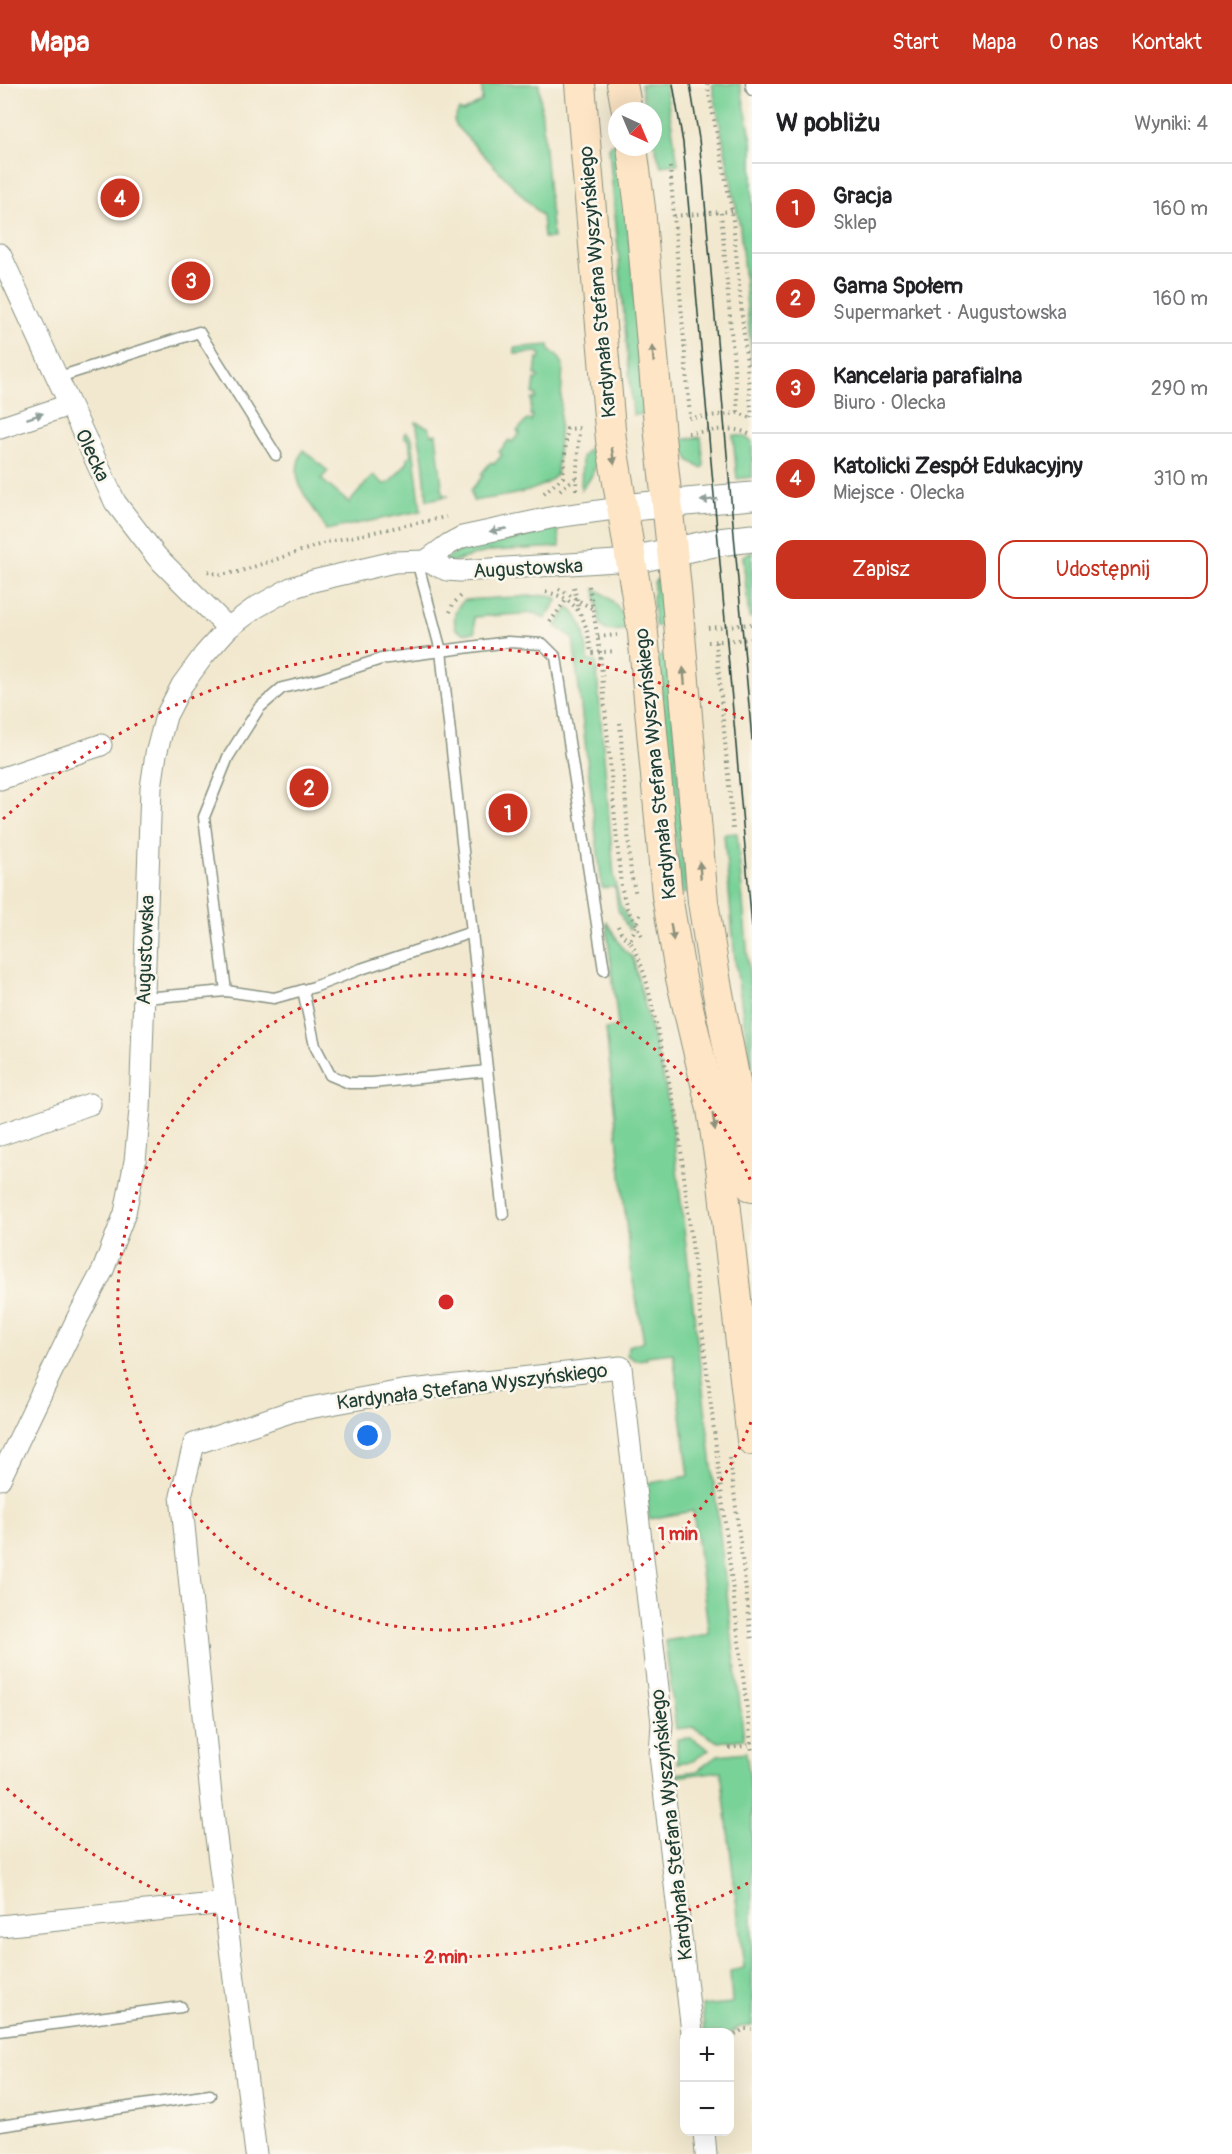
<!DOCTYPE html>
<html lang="pl">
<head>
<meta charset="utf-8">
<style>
  body { margin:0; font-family:Pangolin,sans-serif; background:#f2f2f2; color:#202124 }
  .controls { position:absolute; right:18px; bottom:18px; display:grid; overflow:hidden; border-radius:12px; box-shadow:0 6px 24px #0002 }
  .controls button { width:54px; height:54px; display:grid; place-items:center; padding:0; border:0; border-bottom:2px solid #e0e0e0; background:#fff; color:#202124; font:30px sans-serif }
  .compass { position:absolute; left:608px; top:18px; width:54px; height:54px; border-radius:50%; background:#fff; box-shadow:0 6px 24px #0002; rotate:136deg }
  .you { position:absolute; left:368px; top:1352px; width:21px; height:21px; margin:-15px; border:4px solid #fff; border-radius:50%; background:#1a73e8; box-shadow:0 0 0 9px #1a73e833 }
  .badge { display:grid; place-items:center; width:39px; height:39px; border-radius:50%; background:#c8321e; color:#fff; font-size:20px; font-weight:700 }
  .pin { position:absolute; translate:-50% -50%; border:3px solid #fff; box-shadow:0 2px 6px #0006 }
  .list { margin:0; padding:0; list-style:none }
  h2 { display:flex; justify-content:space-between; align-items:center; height:78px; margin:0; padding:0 24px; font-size:26px }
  h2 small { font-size:20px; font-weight:400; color:#757577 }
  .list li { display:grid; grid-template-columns:39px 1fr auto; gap:18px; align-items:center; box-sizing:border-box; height:90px; padding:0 24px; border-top:2px solid #e0e0e0 }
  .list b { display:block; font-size:22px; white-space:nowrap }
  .list p { margin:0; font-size:20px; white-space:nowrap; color:#757577 }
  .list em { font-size:20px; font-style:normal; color:#757577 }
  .actions { display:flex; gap:12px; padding:18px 24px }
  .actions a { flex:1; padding:14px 0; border:2px solid #c8321e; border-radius:18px; text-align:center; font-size:21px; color:#c8321e }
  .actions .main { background:#c8321e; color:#fff }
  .map { position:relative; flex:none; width:752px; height:2070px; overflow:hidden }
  header { display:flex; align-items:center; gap:36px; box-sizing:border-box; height:84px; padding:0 30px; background:#c8321e; color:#fff }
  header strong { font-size:28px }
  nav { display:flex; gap:33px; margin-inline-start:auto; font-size:21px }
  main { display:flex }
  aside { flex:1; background:#fff }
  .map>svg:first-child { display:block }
  .green { fill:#79d298; stroke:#4c8866; stroke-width:1.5 }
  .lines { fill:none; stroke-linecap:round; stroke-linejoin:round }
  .service-casing { stroke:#889282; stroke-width:13 }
  .minor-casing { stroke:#889282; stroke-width:23 }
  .tertiary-casing { stroke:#889282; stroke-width:29 }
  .secondary-casing { stroke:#889282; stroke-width:32 }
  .path { stroke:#889282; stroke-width:4; stroke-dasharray:1.5 4.5; stroke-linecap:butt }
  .service { stroke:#fff; stroke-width:10 }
  .minor { stroke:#fff; stroke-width:21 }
  .tertiary { stroke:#fff; stroke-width:27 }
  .secondary { stroke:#fde5c5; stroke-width:30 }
  .tram { stroke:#1f3d34; stroke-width:1.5 }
  .oneway { fill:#8e917c }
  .oneway2 { fill:#8f9e9a }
  .ring { fill:none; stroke:#d62828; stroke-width:3; stroke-dasharray:3 6 }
  .labels { text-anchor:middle; stroke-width:5; stroke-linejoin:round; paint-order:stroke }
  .street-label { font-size:20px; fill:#1f3d34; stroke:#fbf7ec }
  .centre { fill:#d62828; stroke:#fbf7ec; stroke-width:3 }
  .ring-label { font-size:18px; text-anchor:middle; font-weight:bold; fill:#d62828; stroke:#fbf7ec; stroke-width:5; stroke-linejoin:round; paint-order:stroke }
</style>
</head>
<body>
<header>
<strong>Mapa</strong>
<nav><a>Start</a><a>Mapa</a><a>O nas</a><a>Kontakt</a></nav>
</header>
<main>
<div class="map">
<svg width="752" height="2070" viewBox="0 0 752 2070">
  <rect width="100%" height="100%" fill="#fbf7ec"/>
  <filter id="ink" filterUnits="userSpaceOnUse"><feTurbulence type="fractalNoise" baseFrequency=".0167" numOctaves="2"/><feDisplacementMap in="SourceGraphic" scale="12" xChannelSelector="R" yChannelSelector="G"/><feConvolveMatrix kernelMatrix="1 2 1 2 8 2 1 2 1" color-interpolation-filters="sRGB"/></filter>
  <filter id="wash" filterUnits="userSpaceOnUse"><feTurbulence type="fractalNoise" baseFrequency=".008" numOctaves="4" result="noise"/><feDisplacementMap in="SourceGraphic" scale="24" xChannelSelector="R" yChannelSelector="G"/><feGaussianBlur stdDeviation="1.35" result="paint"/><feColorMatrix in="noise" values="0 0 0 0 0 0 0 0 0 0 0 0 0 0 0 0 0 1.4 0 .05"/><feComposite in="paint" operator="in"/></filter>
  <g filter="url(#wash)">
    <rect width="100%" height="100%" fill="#f2e8cf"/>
    <g class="green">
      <path d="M482,0H539L553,154H544L542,132L456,42L454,36L459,26L463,28L482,17Z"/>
      <path d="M641,0H665L678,80L661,82L653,56V27H645Z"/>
      <path d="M712,0H740L752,58V280L740,143Z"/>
      <path d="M612,60H617V63H620L646,330L633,331L609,64Z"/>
      <path d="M549,261L550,267L557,271L563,280L557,390C540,411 499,412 473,417L471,406L483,392L481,390L491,378L494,380L502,371L499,368L509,356L512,358L520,349L517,347L528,335L531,337L533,331H530L532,315H536V310H533L535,295H538V291H535L537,274L540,275L541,270L537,268L515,270L514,264Z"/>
      <path d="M416,338L428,343L432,351L436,350L443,411L449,412L427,416L423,375Z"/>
      <path d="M406,348L412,354L421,427L326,446C313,417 285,400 303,366L328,387L321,395L349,419L373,391L384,400L389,399L408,378L407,374L411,371L409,356L405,354L404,351Z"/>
      <path d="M733,351L743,352L752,358V393L737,395Z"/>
      <path d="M701,353L704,381L702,385L690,377L677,356Z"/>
      <path d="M590,363H599C598,380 593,394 581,406L582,373Z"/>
      <path d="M557,441L560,463L490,467L447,479L445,475L462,466L515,455Z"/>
      <path d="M752,467V534H749L743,472Z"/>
      <path d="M657,495L661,497L667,542H655L653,519L654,499Z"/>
      <path d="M595,505C613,514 622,526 629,545C619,546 605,551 600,540Z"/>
      <path d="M549,511L558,515L545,535L536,529L474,533L475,548L463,549L456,545C452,532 455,523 465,516Z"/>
      <path d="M569,523C586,540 585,555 588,577H596L614,792L620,820L631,841L629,846L618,826L615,803L602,804L573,554L556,542Z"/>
      <path d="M669,571L687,809L683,810L681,809L657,572Z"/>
      <path d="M737,749L752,922V991L735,876L724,750Z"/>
      <path d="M606,837L623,865L633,874L665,1001L671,1034L744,1655L718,1658L693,1643L676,1645L665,1557L709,1550L693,1427L649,1435L645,1400L689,1392L673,1269L647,1272V1275L635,1276L627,1271L628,1262L644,1257L631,1187L606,945L618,942Z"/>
      <path d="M691,1654L709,1665L693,1677L677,1679V1655Z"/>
      <path d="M746,1668L752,1711V1942L740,1943L730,1949L704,1948L702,1922L732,1919L730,1887L744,1884L721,1687L676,1693V1690L697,1687L718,1671Z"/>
    </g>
  </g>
  <g filter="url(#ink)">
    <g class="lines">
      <defs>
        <g id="service">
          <path d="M751,0L752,6"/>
          <path d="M56,294L199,248L276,371"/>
          <path d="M417,477L441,567L503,1130"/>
          <path d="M303,906L315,962L330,991L349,999H372L487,987"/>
          <path d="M226,907L274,914L314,903L361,885L472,848"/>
          <path d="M144,914L226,907L204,733L228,673L259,624L282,604L320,595L381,575L508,558L543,560L556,573L604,886"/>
          <path d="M0,1947L181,1923"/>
          <path d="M0,2042L210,2011"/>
        </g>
        <g id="minor">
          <path d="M0,170L115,418L157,473L228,544"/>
          <path d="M0,344L69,321"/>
          <path d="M426,477L449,460L462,453L555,433L621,424"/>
          <path d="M0,695L101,661"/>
          <path d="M0,1051L90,1020"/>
          <path d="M0,1395L77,1235L103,1186L125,1129L135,1077L140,1026L151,704L156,670L166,632L182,601L204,571L228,544L255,524L291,504L313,497L394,478L426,477L447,486L460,487L632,476"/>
          <path d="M0,1842L224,1819"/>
          <path d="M704,2048L706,2070"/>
          <path d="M256,2070L212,1721L181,1412L194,1360L293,1327L402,1307L621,1283L662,1639L660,1671L692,1948"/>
        </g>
        <g id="tertiary">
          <path d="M621,424L752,412"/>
          <path d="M632,476L719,458L752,454"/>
        </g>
        <g id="secondary">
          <path d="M580,0L611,356L643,549L667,812L681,894L712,1025L722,1091L752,1356"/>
          <path d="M622,0L627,27"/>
          <path d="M632,63L640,124L660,352L676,504L703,818L716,899L744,1044L752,1103"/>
        </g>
      </defs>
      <use href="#service" class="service-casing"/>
      <use href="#minor" class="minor-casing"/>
      <use href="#tertiary" class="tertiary-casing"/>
      <use href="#secondary" class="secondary-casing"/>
      <g class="path">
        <path d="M707,0L732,127L752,334"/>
        <path d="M670,83L690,333"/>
        <path d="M732,127L721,128L738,329"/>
        <path d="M674,132L721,128"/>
        <path d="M689,334L738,329L752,334"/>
        <path d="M688,349C707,348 736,340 752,352"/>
        <path d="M560,406L575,394"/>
        <path d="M576,406L579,347"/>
        <path d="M544,409L563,393L567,345L582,344"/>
        <path d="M208,487L219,491L238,488L331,457L446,433"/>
        <path d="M589,502L600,568L621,802L627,824L643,854"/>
        <path d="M574,503L579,525"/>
        <path d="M559,505L593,525"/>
        <path d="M546,508C580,515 587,537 591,569L616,567"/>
        <path d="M450,528L453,520L461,512"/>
        <path d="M550,538L566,516"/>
        <path d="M708,544L752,540"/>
        <path d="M598,553L617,551"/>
        <path d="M708,558L752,555"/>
        <path d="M716,558L733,746"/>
        <path d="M620,639L631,790L636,811"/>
        <path d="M640,831L630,857L638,872L646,895L677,1033L752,1668"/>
        <path d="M618,842L622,851L630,857"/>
        <path d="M730,1374L752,1557"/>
        <path d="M729,1664L751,1661"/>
        <path d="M730,1954L744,1945H752"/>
      </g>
      <use href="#service" class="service"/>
      <use href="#minor" class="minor"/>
      <use href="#tertiary" class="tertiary"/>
      <use href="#secondary" class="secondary"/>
      <g class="tram">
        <path d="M673,0L683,59L752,843"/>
        <path d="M690,0L699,55L703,96L752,656"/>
      </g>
    </g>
    <defs><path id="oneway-solid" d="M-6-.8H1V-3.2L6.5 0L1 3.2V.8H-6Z" transform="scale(1.5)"/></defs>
    <g class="oneway">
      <use href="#oneway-solid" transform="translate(653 270) rotate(-95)"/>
      <use href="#oneway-solid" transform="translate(613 372) rotate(81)"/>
      <use href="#oneway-solid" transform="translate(684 592) rotate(-95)"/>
      <use href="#oneway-solid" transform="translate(700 786) rotate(-95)"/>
      <use href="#oneway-solid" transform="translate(672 848) rotate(81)"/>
      <use href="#oneway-solid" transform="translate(714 1038) rotate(81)"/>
    </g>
    <g class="oneway2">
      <use href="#oneway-solid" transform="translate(35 332) rotate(-18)"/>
      <use href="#oneway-solid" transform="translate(709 416) rotate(174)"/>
      <use href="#oneway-solid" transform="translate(498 446) rotate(169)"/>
    </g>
  </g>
  <g class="ring">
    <path d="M751 1338A328 328 0 1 1 751 1098"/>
    <path d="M748 1799A655 655 0 0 1 3 1701M3 735A655 655 0 0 1 748 637"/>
  </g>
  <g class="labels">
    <g class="street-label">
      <text transform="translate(597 198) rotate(-95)" y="7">Kardynała Stefana Wyszyńskiego</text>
      <text transform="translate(93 371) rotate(65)" y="7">Olecka</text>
      <text transform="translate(528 484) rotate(-3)" y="7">Augustowska</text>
      <text transform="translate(655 680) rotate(-96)" y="7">Kardynała Stefana Wyszyńskiego</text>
      <text transform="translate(145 866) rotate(-88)" y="7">Augustowska</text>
      <text transform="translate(472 1302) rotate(-7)" y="7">Kardynała Stefana Wyszyńskiego</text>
      <text transform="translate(671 1741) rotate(-96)" y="7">Kardynała Stefana Wyszyńskiego</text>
    </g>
  </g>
  <circle cx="446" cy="1218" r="9" class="centre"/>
  <g class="ring-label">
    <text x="678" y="1456">1 min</text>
    <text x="446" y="1879">2 min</text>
  </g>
</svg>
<div class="controls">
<button>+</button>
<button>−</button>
</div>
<svg class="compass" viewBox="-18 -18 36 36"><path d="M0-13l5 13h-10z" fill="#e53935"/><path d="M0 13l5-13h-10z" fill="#757577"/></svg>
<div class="you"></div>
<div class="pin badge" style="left:508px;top:729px">1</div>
<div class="pin badge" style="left:309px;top:704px">2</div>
<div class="pin badge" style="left:191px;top:197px">3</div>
<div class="pin badge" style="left:120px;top:114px">4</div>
</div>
<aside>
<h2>W pobliżu<small>Wyniki: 4</small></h2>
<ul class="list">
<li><span class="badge">1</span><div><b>Gracja</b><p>Sklep</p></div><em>160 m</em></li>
<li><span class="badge">2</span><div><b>Gama Społem</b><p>Supermarket · Augustowska</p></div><em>160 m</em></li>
<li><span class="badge">3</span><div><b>Kancelaria parafialna</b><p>Biuro · Olecka</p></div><em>290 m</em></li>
<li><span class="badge">4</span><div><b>Katolicki Zespół Edukacyjny</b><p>Miejsce · Olecka</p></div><em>310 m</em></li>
</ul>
<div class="actions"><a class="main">Zapisz</a><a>Udostępnij</a></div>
</aside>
</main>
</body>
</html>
